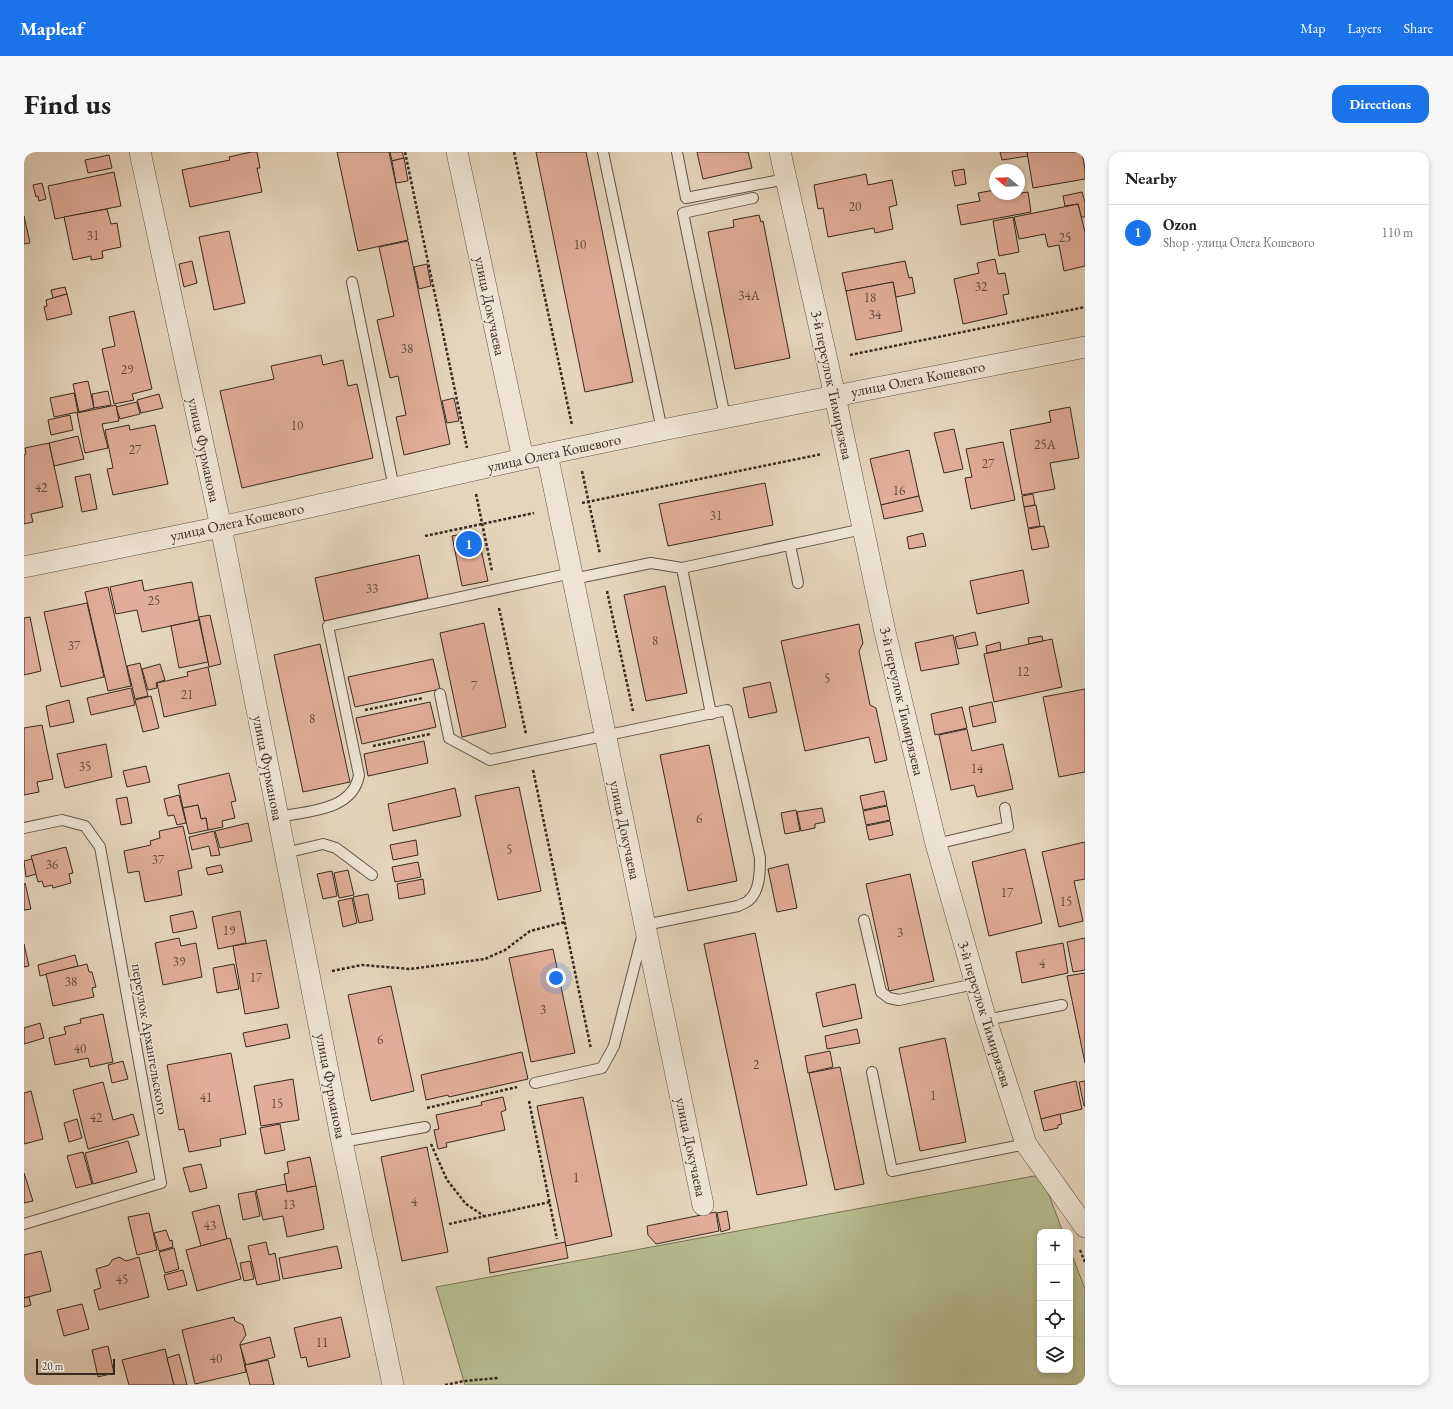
<!DOCTYPE html>
<html lang="en">
<head>
<meta charset="utf-8">
<style>
  body { margin:0; font-family:"EB Garamond",serif; background:#f6f6f6; color:#202124 }
  .controls { position:absolute; right:12px; bottom:12px; display:grid; overflow:hidden; border-radius:8px; box-shadow:0 2px 6px #0003 }
  .controls button { width:36px; height:36px; display:grid; place-items:center; padding:0; border:0; border-bottom:1px solid #e0e0e0; background:#fff; color:#202124; font:20px sans-serif }
  .compass { position:absolute; left:965px; top:12px; width:36px; height:36px; border-radius:50%; background:#fff; box-shadow:0 2px 6px #0003; rotate:289deg }
  .scale { position:absolute; left:12px; bottom:10px; width:79px; box-sizing:border-box; padding-left:4px; border:2px solid #392920; border-top:0; font-size:11px; line-height:14px; white-space:nowrap; color:#392920; -webkit-text-stroke:3px #efe4d4; paint-order:stroke }
  .you { position:absolute; left:532px; top:826px; width:14px; height:14px; margin:-10px; border:3px solid #fff; border-radius:50%; background:#1a73e8; box-shadow:0 0 0 6px #1a73e833 }
  .badge { display:grid; place-items:center; width:26px; height:26px; border-radius:50%; background:#1a73e8; color:#fff; font-size:13px; font-weight:700 }
  .pin { position:absolute; translate:-50% -50%; border:2px solid #fff; box-shadow:0 1px 4px #0006 }
  .list { margin:0; padding:0; list-style:none }
  h2 { display:flex; justify-content:space-between; align-items:center; height:52px; margin:0; padding:0 16px; font-size:17px }
  h2 small { font-size:13px; font-weight:400; color:#757577 }
  .list li { display:grid; grid-template-columns:26px 1fr auto; gap:12px; align-items:center; box-sizing:border-box; height:56px; padding:0 16px; border-top:1px solid #e0e0e0 }
  .list b { display:block; font-size:15px; white-space:nowrap }
  .list p { margin:0; font-size:13px; white-space:nowrap; color:#757577 }
  .list em { font-size:13px; font-style:normal; color:#757577 }
  .icon { flex:none; width:22px; height:22px; fill:none; stroke:currentColor; stroke-width:2; stroke-linecap:round; stroke-linejoin:round }
  .map { position:relative; flex:none; width:1061px; height:1233px; overflow:hidden; border-radius:12px }
  header { display:flex; align-items:center; gap:24px; box-sizing:border-box; height:56px; padding:0 20px; background:#1a73e8; color:#fff }
  header strong { font-size:19px }
  nav { display:flex; gap:22px; margin-inline-start:auto; font-size:14px }
  .intro { display:flex; align-items:center; justify-content:space-between; box-sizing:border-box; height:96px; padding:0 24px }
  h1 { margin:0; font-size:28px }
  .button { padding:10px 18px; border-radius:12px; background:#1a73e8; color:#fff; font-size:14px; font-weight:700 }
  main { display:flex; gap:24px; padding:0 24px }
  aside { flex:1; background:#fff; border-radius:12px; box-shadow:0 2px 6px #0003 }
  .map>svg:first-child { display:block }
  .green { fill:#b6bd90; stroke:#787358 }
  .building { fill:#e1ad9a; stroke:#392920 }
  .lines { fill:none; stroke-linecap:round; stroke-linejoin:round }
  .service-casing { stroke:#645447; stroke-width:12 }
  .minor-casing { stroke:#645447; stroke-width:22 }
  .path { stroke:#392920; stroke-width:2.5; stroke-dasharray:3 2; stroke-linecap:butt }
  .service { stroke:#efe4d4; stroke-width:10 }
  .minor { stroke:#efe4d4; stroke-width:21 }
  .labels { text-anchor:middle; stroke-width:3; stroke-linejoin:round; paint-order:stroke }
  .number-label { font-size:13px; fill:#634a3e }
  .street-label { font-size:15px; fill:#392920; stroke:#efe4d4 }
</style>
</head>
<body>
<header>
<strong>Mapleaf</strong>
<nav><a>Map</a><a>Layers</a><a>Share</a></nav>
</header>
<div class="intro"><h1>Find us</h1><a class="button">Directions</a></div>
<main>
<div class="map">
<svg width="1061" height="1233" viewBox="0 0 1061 1233">
  <rect width="100%" height="100%" fill="#e6d5bd"/>
  <filter id="stains"><feTurbulence type="fractalNoise" baseFrequency=".005" numOctaves="4"/><feColorMatrix values="0 0 0 0 .2 0 0 0 0 .09 0 0 0 0 .02 0 0 0 .5 -.17"/></filter>
  <radialGradient id="worn" r=".72"><stop offset=".6" stop-color="#630" stop-opacity="0"/><stop offset="1" stop-color="#630" stop-opacity=".3"/></radialGradient>
  <path class="green" d="M1010,1024L1020,1030L1039,1080H1016V1218H1046V1098L1061,1137V1233H441L412,1135Z"/>
  <g class="building">
    <path d="M227,0H233L236,16H233L238,40L166,55L158,18L206,8L205,5Z"/>
    <path d="M313,0H365L384,88L334,99Z"/>
    <path d="M366,0H378L380,6L368,9Z"/>
    <path d="M512,0H562L609,230L561,240Z"/>
    <path d="M673,0H724L728,16L679,27Z"/>
    <path d="M976,0H1003L1004,4L978,8Z"/>
    <path d="M1003,0H1058L1061,18V27L1009,36Z"/>
    <path d="M85,3L88,16L64,21L61,8Z"/>
    <path d="M380,6L384,29L372,31L368,9Z"/>
    <path d="M940,17L942,32L931,34L928,19Z"/>
    <path d="M90,20L97,54L31,67L24,34Z"/>
    <path d="M842,22L844,33L868,28L873,53L865,55L869,77L851,81L850,76L804,85L799,56L794,57L790,33Z"/>
    <path d="M18,31L22,47L15,49L14,44L12,45L9,33Z"/>
    <path d="M971,38V42H977V44L1004,40L1007,60L937,73L933,53L956,49L954,41Z"/>
    <path d="M1058,40L1061,50V65H1057L1054,52L1041,54L1039,44Z"/>
    <path d="M1054,52L1061,80V114L1040,119L1035,93L1024,95L1021,82L995,87L990,65Z"/>
    <path d="M83,57L87,72L93,71L97,95L78,99L79,106L67,108V104L49,108L40,65Z"/>
    <path d="M735,63L737,70L739,69L766,206L711,217L684,80L710,75L709,68Z"/>
    <path d="M0,64L6,91L0,92Z"/>
    <path d="M989,65L995,100L975,104L969,69Z"/>
    <path d="M205,79L221,151L190,158L175,85Z"/>
    <path d="M384,89L426,292L380,303L372,265L382,263L374,224L366,226L353,168L370,164L355,95Z"/>
    <path d="M971,107L974,122L981,121L985,142L979,143L983,162L939,172L930,127L955,121L953,111Z"/>
    <path d="M168,109L173,131L160,135L155,112Z"/>
    <path d="M881,109L885,126L888,125L891,141L872,145L869,130L822,139L818,121Z"/>
    <path d="M403,112L407,134L395,137L390,115Z"/>
    <path d="M869,130L878,179L832,188L822,139Z"/>
    <path d="M41,135L43,142L29,146L27,138Z"/>
    <path d="M43,142L48,162L23,168L20,155L23,154L22,148Z"/>
    <path d="M110,159L128,237L108,242L110,248L90,252L78,197L91,194L85,165Z"/>
    <path d="M297,203L299,213L319,208L324,234L333,232L349,306L218,336L196,239L250,227L247,214Z"/>
    <path d="M64,229L70,256L55,260L49,232Z"/>
    <path d="M84,239L87,253L70,256L68,242Z"/>
    <path d="M50,241L54,260L30,265L26,246Z"/>
    <path d="M135,242L139,256L117,261L113,248Z"/>
    <path d="M430,246L435,269L423,271L418,249Z"/>
    <path d="M113,250L116,262L96,267L92,255Z"/>
    <path d="M92,253L95,269L78,272L84,296L61,301L53,261Z"/>
    <path d="M1046,255L1055,306L1026,311L1031,337L998,343L986,278L1027,270L1025,259Z"/>
    <path d="M46,263L49,278L27,283L24,268Z"/>
    <path d="M105,273L106,278L131,273L144,332L89,343L83,317L89,316L81,278Z"/>
    <path d="M930,277L939,317L920,321L910,281Z"/>
    <path d="M54,284L60,307L30,314L25,291Z"/>
    <path d="M979,290L991,348L947,357L941,326L948,325L942,297Z"/>
    <path d="M25,291L39,355L7,362L9,370L0,372V303L2,302L1,296Z"/>
    <path d="M885,298L895,344L857,353L846,307Z"/>
    <path d="M66,322L73,357L58,360L51,325Z"/>
    <path d="M741,331L749,373L644,394L635,352Z"/>
    <path d="M1009,342L1011,353L1000,355L998,344Z"/>
    <path d="M895,344L899,359L860,367L857,353Z"/>
    <path d="M1012,353L1016,374L1004,376L1000,355Z"/>
    <path d="M1020,374L1025,395L1008,398L1004,377Z"/>
    <path d="M453,379L464,429L438,434L428,384Z"/>
    <path d="M899,381L902,394L885,397L883,385Z"/>
    <path d="M395,403L404,446L300,469L291,426Z"/>
    <path d="M999,418L1005,451L953,462L946,429Z"/>
    <path d="M118,428L120,439L168,430L175,468L118,480L113,458L92,462L86,435Z"/>
    <path d="M641,434L663,541L622,549L600,443Z"/>
    <path d="M84,435L107,534L84,539L61,440Z"/>
    <path d="M63,451L80,525L37,535L20,460Z"/>
    <path d="M186,463L197,512L185,515L175,465Z"/>
    <path d="M6,465L17,519L0,523V466Z"/>
    <path d="M175,468L184,510L155,516L147,474Z"/>
    <path d="M460,471L482,575L438,585L416,481Z"/>
    <path d="M835,472L839,491L835,499L846,553L852,556L863,608L851,611L845,585L781,599L757,489Z"/>
    <path d="M951,480L954,493L934,497L931,485Z"/>
    <path d="M929,483L935,512L897,519L891,491Z"/>
    <path d="M1018,484L1019,489L1005,492L1004,486Z"/>
    <path d="M1028,487L1038,535L970,550L960,502Z"/>
    <path d="M976,490L977,498L963,501L962,494Z"/>
    <path d="M296,492L326,630L279,640L250,503Z"/>
    <path d="M409,507L416,537L331,555L324,525Z"/>
    <path d="M116,511L124,544L111,547L103,514Z"/>
    <path d="M136,512L141,528L132,531L133,536L124,538L118,517Z"/>
    <path d="M184,515L192,553L140,565L133,531L164,524L163,520Z"/>
    <path d="M746,530L753,560L725,566L719,536Z"/>
    <path d="M107,536L111,553L67,563L63,546Z"/>
    <path d="M1061,537V620L1035,625L1019,545Z"/>
    <path d="M127,544L135,576L119,580L111,548Z"/>
    <path d="M45,548L50,570L26,575L22,554Z"/>
    <path d="M406,550L412,575L338,592L332,566Z"/>
    <path d="M968,550L972,570L949,575L945,555Z"/>
    <path d="M938,555L943,576L911,583L907,562Z"/>
    <path d="M18,573L29,627L13,630L15,640L0,643V576Z"/>
    <path d="M943,577L948,599L979,592L989,637L953,645L950,633L927,638L915,583Z"/>
    <path d="M400,589L404,611L344,624L340,602Z"/>
    <path d="M82,592L88,625L41,636L33,602Z"/>
    <path d="M685,593L713,729L664,739L636,603Z"/>
    <path d="M122,614L126,630L103,635L99,619Z"/>
    <path d="M205,621L212,649L207,650L211,666L198,669L199,675L184,678L182,666L177,667L174,653L159,656L154,633Z"/>
    <path d="M495,635L517,739L474,748L451,644Z"/>
    <path d="M431,636L437,664L369,679L364,652Z"/>
    <path d="M860,639L863,653L839,658L836,644Z"/>
    <path d="M155,643L162,671L153,673L150,663L144,664L140,647Z"/>
    <path d="M103,645L108,671L97,673L92,647Z"/>
    <path d="M174,653L177,667L182,666L184,678L165,682L159,656Z"/>
    <path d="M863,654L866,668L842,673L839,659Z"/>
    <path d="M798,656L801,670L791,672V676L777,679L773,660Z"/>
    <path d="M772,658L776,679L761,682L757,661Z"/>
    <path d="M866,669L869,683L845,688L842,674Z"/>
    <path d="M224,671L228,689L196,696L191,679Z"/>
    <path d="M159,674L168,716L154,719L158,743L121,750L115,719L104,721L100,699L127,693L126,689L136,686L135,679Z"/>
    <path d="M190,679L196,703L187,704L185,694L168,698L165,685Z"/>
    <path d="M392,688L394,703L369,708L366,693Z"/>
    <path d="M1061,690V727L1050,729L1059,769L1035,775L1018,700Z"/>
    <path d="M42,695L49,721L45,722L47,731L29,736L28,733L20,735L18,729L14,730L7,704Z"/>
    <path d="M1001,697L1018,771L965,784L948,710Z"/>
    <path d="M8,707L12,722L2,725L0,709Z"/>
    <path d="M394,710L397,725L371,730L368,715Z"/>
    <path d="M764,712L773,756L753,760L744,717Z"/>
    <path d="M197,713L199,720L184,723L182,716Z"/>
    <path d="M324,718L330,743L315,746L310,721Z"/>
    <path d="M308,719L313,744L299,747L293,722Z"/>
    <path d="M886,722L910,829L865,839L842,732Z"/>
    <path d="M399,727L401,742L375,747L373,732Z"/>
    <path d="M1,731L7,757L0,758V732Z"/>
    <path d="M344,742L349,768L335,771L329,745Z"/>
    <path d="M328,746L333,771L319,775L314,749Z"/>
    <path d="M169,759L173,776L149,781L146,764Z"/>
    <path d="M216,759L222,791L194,797L188,765Z"/>
    <path d="M731,781L783,1033L733,1043L680,792Z"/>
    <path d="M155,786L157,794L172,791L178,825L139,833L131,791Z"/>
    <path d="M1061,786V818L1049,820L1043,790Z"/>
    <path d="M242,788L255,856L221,862L209,794Z"/>
    <path d="M1039,791L1044,821L998,831L992,800Z"/>
    <path d="M0,792L5,814L0,815Z"/>
    <path d="M529,797L551,901L507,910L485,806Z"/>
    <path d="M51,803L54,814L16,824L14,813Z"/>
    <path d="M63,812L65,820H68L72,835L68,836L70,845L29,854L22,822Z"/>
    <path d="M210,812L215,837L193,841L189,816Z"/>
    <path d="M1061,821V911L1043,824Z"/>
    <path d="M831,832L838,866L799,875L792,841Z"/>
    <path d="M367,834L390,939L347,949L324,843Z"/>
    <path d="M79,862L89,910L66,915L64,906L31,913L25,886L42,882L40,875L57,871L56,867Z"/>
    <path d="M16,871L20,886L0,892V876Z"/>
    <path d="M263,872L266,886L222,895L219,881Z"/>
    <path d="M833,877L836,891L803,897L801,884Z"/>
    <path d="M921,886L942,990L896,999L875,896Z"/>
    <path d="M806,899L809,915L784,921L781,904Z"/>
    <path d="M498,900L504,927L425,945L424,943L402,948L397,923Z"/>
    <path d="M207,901L222,982L196,987L197,994L165,1000L160,977L155,978L143,913Z"/>
    <path d="M99,909L104,927L88,931L84,913Z"/>
    <path d="M816,915L840,1032L811,1038L785,921Z"/>
    <path d="M269,927L275,968L237,974L230,934Z"/>
    <path d="M1052,929L1058,957L1017,967L1010,939Z"/>
    <path d="M1061,929V954H1060L1055,930Z"/>
    <path d="M79,930L89,968L109,962L115,983L64,997L49,938Z"/>
    <path d="M7,939L19,987L0,992V941Z"/>
    <path d="M479,945L482,958L477,960L481,978L422,991L423,995L414,997L410,978L415,977L412,963L458,953L457,950Z"/>
    <path d="M559,945L588,1084L542,1094L513,954Z"/>
    <path d="M1036,962L1038,972L1034,973V976L1020,979L1017,967Z"/>
    <path d="M53,967L58,986L45,990L40,971Z"/>
    <path d="M256,972L261,998L241,1002L236,976Z"/>
    <path d="M104,989L113,1020L69,1032L61,1001Z"/>
    <path d="M403,995L424,1100L378,1109L357,1005Z"/>
    <path d="M59,1000L68,1032L52,1036L43,1004Z"/>
    <path d="M286,1005L292,1034L263,1040L260,1022L265,1021L263,1010Z"/>
    <path d="M177,1012L183,1036L166,1040L159,1016Z"/>
    <path d="M0,1021L9,1049L0,1051Z"/>
    <path d="M262,1032L263,1040L292,1034L300,1077L263,1085L259,1064L239,1068L232,1038Z"/>
    <path d="M231,1039L236,1064L219,1068L214,1042Z"/>
    <path d="M195,1053L203,1087L177,1094L168,1060Z"/>
    <path d="M703,1059L706,1077L697,1080L693,1061Z"/>
    <path d="M692,1060L695,1079L632,1092L624,1083L623,1074Z"/>
    <path d="M125,1061L133,1098L113,1103L104,1065Z"/>
    <path d="M142,1078L146,1089L148,1088L149,1095L135,1099L130,1081Z"/>
    <path d="M206,1086L217,1127L173,1139L162,1098Z"/>
    <path d="M242,1090L245,1103L251,1101L256,1128L233,1133L224,1094Z"/>
    <path d="M541,1090L544,1106L466,1121L464,1106Z"/>
    <path d="M313,1094L318,1116L259,1127L255,1106Z"/>
    <path d="M150,1096L155,1117L141,1121L135,1100Z"/>
    <path d="M17,1099L27,1139L0,1146V1103Z"/>
    <path d="M95,1105L102,1109L115,1105L125,1145L75,1158L70,1138L77,1136L72,1117L85,1113L88,1108Z"/>
    <path d="M226,1109L230,1127L220,1129L216,1111Z"/>
    <path d="M159,1118L163,1133L144,1138L140,1123Z"/>
    <path d="M5,1145L7,1153L0,1155V1146Z"/>
    <path d="M58,1152L65,1177L40,1184L33,1158Z"/>
    <path d="M210,1165L211,1169L219,1173L222,1183L216,1192L222,1220L171,1232L158,1178Z"/>
    <path d="M317,1165L326,1205L284,1215L282,1205L277,1206L270,1176Z"/>
    <path d="M246,1185L251,1205L222,1213L216,1193Z"/>
    <path d="M84,1194L90,1221L74,1225L68,1198Z"/>
    <path d="M141,1197L150,1233H105L98,1208Z"/>
    <path d="M155,1202L163,1233H150L143,1206Z"/>
    <path d="M244,1208L250,1233H226L221,1213Z"/>
  </g>
  <g class="lines">
    <defs>
      <g id="service">
        <path d="M579,0L638,278"/>
        <path d="M653,0L662,46L762,27"/>
        <path d="M328,130L370,336"/>
        <path d="M701,265L659,61L729,46"/>
        <path d="M766,393L774,431"/>
        <path d="M658,416L687,562"/>
        <path d="M549,427L627,411L658,416L839,377"/>
        <path d="M416,542L425,586L466,608L703,558L736,706C736,719 736,739 725,748C723,751 717,752 714,754L621,773L590,894L578,916L511,931"/>
        <path d="M254,665C283,659 329,659 335,623L304,474L548,421"/>
        <path d="M0,676L38,668L61,674L76,695L137,1031L0,1072"/>
        <path d="M912,692L984,675L981,656"/>
        <path d="M261,701L299,692L312,696L348,723"/>
        <path d="M840,768L857,840L865,846L875,848L951,832"/>
        <path d="M962,868L1038,853"/>
        <path d="M848,920L868,1019L1002,992"/>
        <path d="M318,990L401,975"/>
      </g>
      <g id="minor">
        <path d="M116,0L197,375L318,990L369,1233"/>
        <path d="M433,0L499,307"/>
        <path d="M756,0L811,244L861,480L912,692L962,868L1002,992L1061,1075"/>
        <path d="M523,302L679,1053"/>
        <path d="M0,415L197,375L499,307L638,278L1061,195"/>
      </g>
    </defs>
    <use href="#service" class="service-casing"/>
    <use href="#minor" class="minor-casing"/>
    <g class="path">
      <path d="M381,0L443,296"/>
      <path d="M490,0L548,273"/>
      <path d="M826,203L1061,155"/>
      <path d="M558,319L576,402"/>
      <path d="M452,342L468,419"/>
      <path d="M558,351L798,302"/>
      <path d="M401,384L510,361"/>
      <path d="M583,439L609,559"/>
      <path d="M475,456L502,582"/>
      <path d="M341,558L399,546"/>
      <path d="M349,594L406,582"/>
      <path d="M509,618L567,897"/>
      <path d="M308,819L338,813L386,817L461,807L481,798L506,779L541,770"/>
      <path d="M505,949L533,1087"/>
      <path d="M403,956L493,935"/>
      <path d="M407,992L423,1028L442,1052L460,1064"/>
      <path d="M425,1072L526,1050"/>
      <path d="M1056,1098L1061,1110"/>
      <path d="M421,1233L440,1229L474,1226"/>
    </g>
    <use href="#service" class="service"/>
    <use href="#minor" class="minor"/>
  </g>
  <g class="labels">
    <g class="number-label">
      <text x="831" y="59">20</text>
      <text x="69" y="88">31</text>
      <text x="1041" y="90">25</text>
      <text x="556" y="97">10</text>
      <text x="957" y="139">32</text>
      <text x="725" y="148">34А</text>
      <text x="846" y="150">18</text>
      <text x="851" y="167">34</text>
      <text x="383" y="201">38</text>
      <text x="103" y="222">29</text>
      <text x="273" y="278">10</text>
      <text x="1021" y="297">25А</text>
      <text x="111" y="302">27</text>
      <text x="964" y="316">27</text>
      <text x="17" y="340">42</text>
      <text x="875" y="343">16</text>
      <text x="692" y="368">31</text>
      <text x="348" y="441">33</text>
      <text x="130" y="453">25</text>
      <text x="631" y="493">8</text>
      <text x="50" y="498">37</text>
      <text x="999" y="524">12</text>
      <text x="803" y="531">5</text>
      <text x="450" y="538">7</text>
      <text x="163" y="547">21</text>
      <text x="288" y="571">8</text>
      <text x="61" y="619">35</text>
      <text x="953" y="621">14</text>
      <text x="675" y="671">6</text>
      <text x="485" y="702">5</text>
      <text x="134" y="712">37</text>
      <text x="28" y="717">36</text>
      <text x="983" y="745">17</text>
      <text x="1042" y="754">15</text>
      <text x="205" y="783">19</text>
      <text x="876" y="785">3</text>
      <text x="155" y="814">39</text>
      <text x="1018" y="816">4</text>
      <text x="232" y="830">17</text>
      <text x="47" y="834">38</text>
      <text x="519" y="862">3</text>
      <text x="356" y="892">6</text>
      <text x="56" y="901">40</text>
      <text x="732" y="917">2</text>
      <text x="909" y="948">1</text>
      <text x="182" y="950">41</text>
      <text x="253" y="956">15</text>
      <text x="72" y="970">42</text>
      <text x="552" y="1030">1</text>
      <text x="390" y="1054">4</text>
      <text x="265" y="1057">13</text>
      <text x="186" y="1078">43</text>
      <text x="98" y="1132">45</text>
      <text x="298" y="1195">11</text>
      <text x="192" y="1211">40</text>
    </g>
    <g class="street-label">
      <text transform="translate(466 154) rotate(78)" y="5">улица Докучаева</text>
      <text transform="translate(894 227) rotate(-11)" y="5">улица Олега Кошевого</text>
      <text transform="translate(808 233) rotate(78)" y="5">3-й переулок Тимирязева</text>
      <text transform="translate(180 298) rotate(78)" y="5">улица Фурманова</text>
      <text transform="translate(530 301) rotate(-12)" y="5">улица Олега Кошевого</text>
      <text transform="translate(213 370) rotate(-12)" y="5">улица Олега Кошевого</text>
      <text transform="translate(878 549) rotate(77)" y="5">3-й переулок Тимирязева</text>
      <text transform="translate(244 616) rotate(79)" y="5">улица Фурманова</text>
      <text transform="translate(601 678) rotate(78)" y="5">улица Докучаева</text>
      <text transform="translate(961 862) rotate(73)" y="5">3-й переулок Тимирязева</text>
      <text transform="translate(126 887) rotate(80)" y="5">переулок Архангельского</text>
      <text transform="translate(307 934) rotate(79)" y="5">улица Фурманова</text>
      <text transform="translate(667 995) rotate(78)" y="5">улица Докучаева</text>
    </g>
  </g>
  <rect width="100%" height="100%" filter="url(#stains)"/>
  <rect width="100%" height="100%" fill="url(#worn)"/>
</svg>
<div class="controls">
<button>+</button>
<button>−</button>
<button><svg class="icon" aria-label="locate" viewBox="0 0 24 24"><circle cx="12" cy="12" r="6"/><path d="M12 2v4M12 18v4M2 12h4M18 12h4"/></svg></button>
<button><svg class="icon" aria-label="layers" viewBox="0 0 24 24"><path d="M12 4l9 5-9 5-9-5zM3 14l9 5 9-5"/></svg></button>
</div>
<svg class="compass" viewBox="-18 -18 36 36"><path d="M0-13l5 13h-10z" fill="#e53935"/><path d="M0 13l5-13h-10z" fill="#757577"/></svg>
<div class="scale">20 m</div>
<div class="you"></div>
<div class="pin badge" style="left:445px;top:392px">1</div>
</div>
<aside>
<h2>Nearby<small></small></h2>
<ul class="list">
<li><span class="badge">1</span><div><b>Ozon</b><p>Shop · улица Олега Кошевого</p></div><em>110 m</em></li>
</ul>
</aside>
</main>
</body>
</html>
